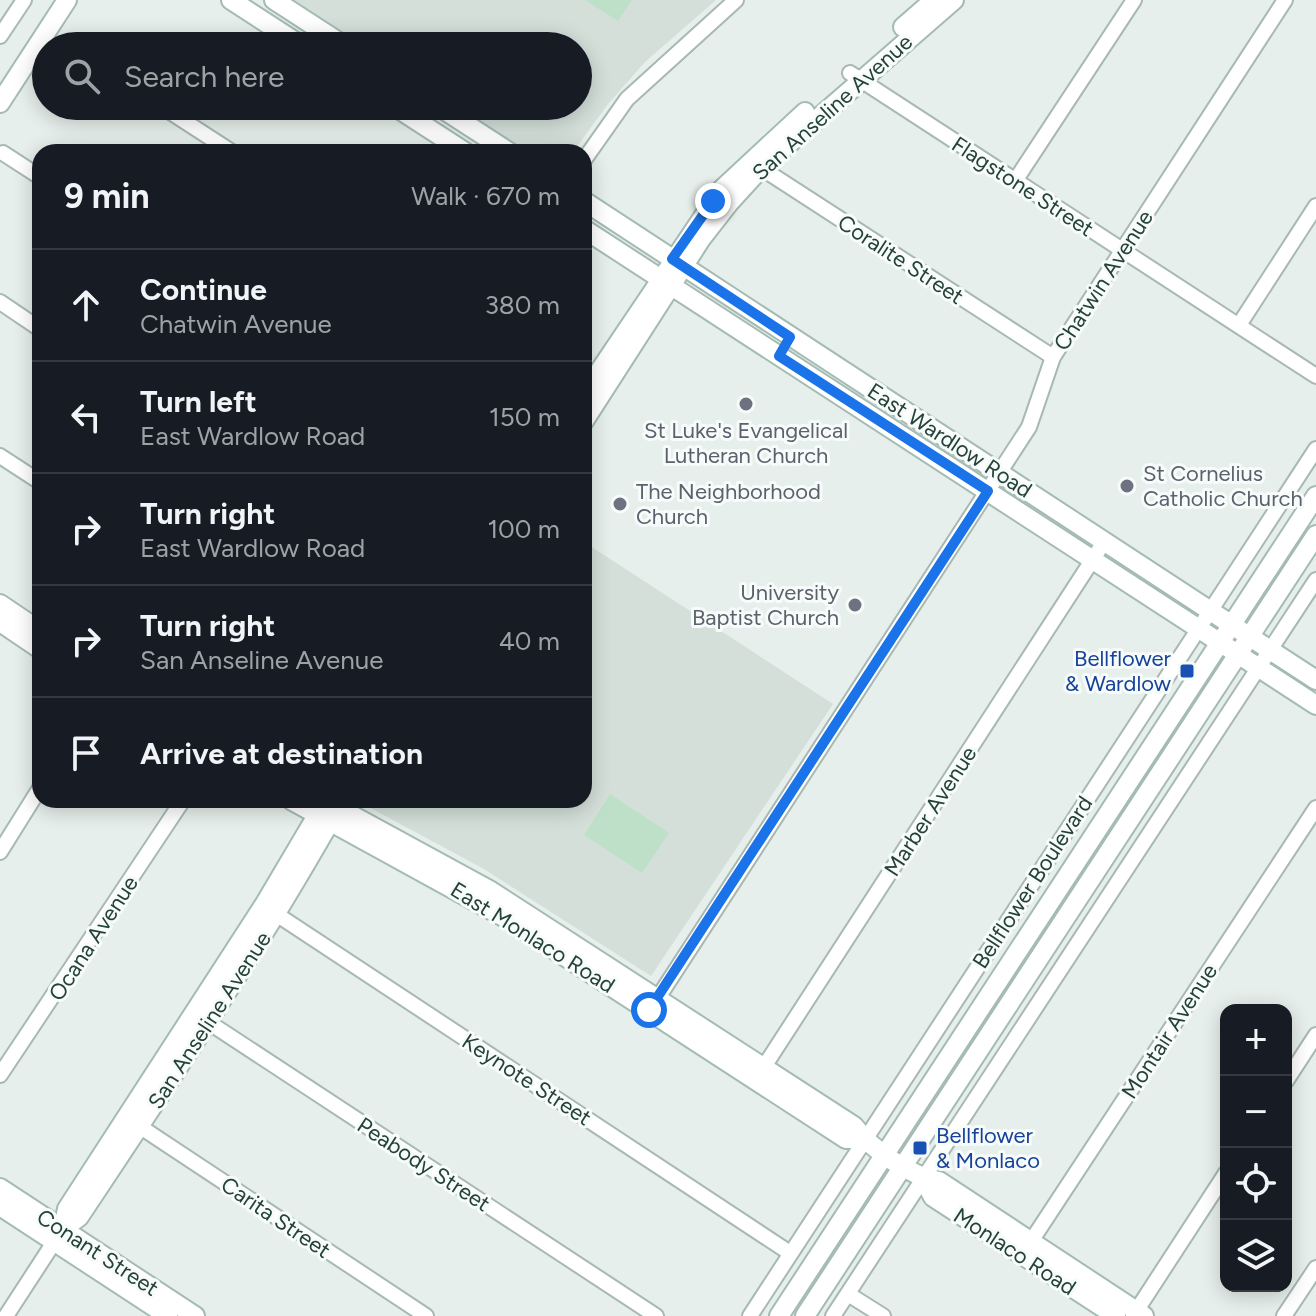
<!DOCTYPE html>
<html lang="en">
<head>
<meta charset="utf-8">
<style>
  body { margin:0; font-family:Figtree,sans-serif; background:#242831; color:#f1f3f6 }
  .controls { position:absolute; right:24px; bottom:24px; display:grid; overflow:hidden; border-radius:16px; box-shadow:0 4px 20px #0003 }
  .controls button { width:72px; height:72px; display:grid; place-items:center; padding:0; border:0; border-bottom:2px solid #363941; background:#171b24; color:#f1f3f6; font:40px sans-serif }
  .stop { position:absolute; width:24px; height:24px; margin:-18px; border:6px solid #1a73e8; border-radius:50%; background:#fff }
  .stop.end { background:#1a73e8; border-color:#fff; box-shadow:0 2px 8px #0008 }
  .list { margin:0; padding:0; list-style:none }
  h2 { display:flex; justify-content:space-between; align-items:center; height:104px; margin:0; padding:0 32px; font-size:34px }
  h2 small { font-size:26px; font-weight:400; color:#9ea1a6 }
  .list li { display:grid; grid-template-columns:52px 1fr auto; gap:24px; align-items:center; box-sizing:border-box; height:112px; padding:0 32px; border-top:2px solid #363941 }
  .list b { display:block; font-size:30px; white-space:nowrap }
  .list p { margin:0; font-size:26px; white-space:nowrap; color:#9ea1a6 }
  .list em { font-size:26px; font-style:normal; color:#9ea1a6 }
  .icon { flex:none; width:44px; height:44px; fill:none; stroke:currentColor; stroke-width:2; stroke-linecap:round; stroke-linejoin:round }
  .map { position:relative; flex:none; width:1316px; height:1316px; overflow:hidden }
  .search { position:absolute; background:#171b24; box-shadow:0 4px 20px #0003; left:32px; top:32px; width:560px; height:88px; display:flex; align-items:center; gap:20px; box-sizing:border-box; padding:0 28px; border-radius:44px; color:#9ea1a6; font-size:30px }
  .panel { position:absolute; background:#171b24; box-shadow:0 4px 20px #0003; left:32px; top:144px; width:560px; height:664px; border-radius:24px }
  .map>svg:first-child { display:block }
  .built { fill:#d4dfda }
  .green { fill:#bfe0c8 }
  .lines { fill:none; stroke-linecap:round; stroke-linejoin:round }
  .street-casing { stroke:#a8b8b2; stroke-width:18 }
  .secondary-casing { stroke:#a4bbb3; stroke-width:22 }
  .street { stroke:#fff; stroke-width:14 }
  .secondary { stroke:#fff; stroke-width:18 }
  .route { stroke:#1a73e8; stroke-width:10 }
  .worship-dot { fill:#6b7280; stroke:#f7fbf9; stroke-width:3 }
  .transit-dot { fill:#1a4fb4; stroke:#f7fbf9; stroke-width:3 }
  .labels { text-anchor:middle; stroke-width:6; stroke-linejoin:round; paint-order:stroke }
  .street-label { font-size:22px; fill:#24423a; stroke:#f7fbf9 }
  .worship-label { font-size:22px; fill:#5b616d; stroke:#f7fbf9; text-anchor:start }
  .transit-label { font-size:22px; fill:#164399; stroke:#f7fbf9; text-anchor:end }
</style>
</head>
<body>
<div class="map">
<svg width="1316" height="1316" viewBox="0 0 1316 1316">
  <rect width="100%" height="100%" fill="#e6efeb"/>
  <g class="built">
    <path d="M294,0H716L645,62L608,104L573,152H528L457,106H578V46H365Z"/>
    <path d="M584,542L833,704L651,976L484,869L363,804L362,800H584Z"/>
  </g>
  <g class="green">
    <path d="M585,0H632L618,21Z"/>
    <path d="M610,794L669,833L642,873L584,835Z"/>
  </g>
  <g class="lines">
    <defs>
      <g id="street">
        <path d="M0,36L24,0"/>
        <path d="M850,73L1316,376"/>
        <path d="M161,106L232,152"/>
        <path d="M3,153L40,177"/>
        <path d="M584,160L627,99L736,0"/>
        <path d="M755,164L1053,357"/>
        <path d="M1015,181L1134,0"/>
        <path d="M0,302L40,329"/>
        <path d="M1239,325L1316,206"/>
        <path d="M0,456L40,482"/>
        <path d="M0,852L40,788"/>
        <path d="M267,908L790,1253"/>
        <path d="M652,1007L1029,427L1053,357L1285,0"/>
        <path d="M199,1016L656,1316"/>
        <path d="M0,1075L183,800"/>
        <path d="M758,1076L1104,542"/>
        <path d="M1286,1081L1316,1035"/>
        <path d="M133,1122L426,1316"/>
        <path d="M1026,1249L1316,808"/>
        <path d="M848,1294L883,1316"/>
        <path d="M6,1316L60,1233"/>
        <path d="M750,1316L1316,449"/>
        <path d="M833,1316L1316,580"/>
        <path d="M1133,1316L1226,1173"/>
        <path d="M1284,1316L1316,1268"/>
      </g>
      <g id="secondary">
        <path d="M231,0L302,46"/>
        <path d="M274,0L345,46"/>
        <path d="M903,27L934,0"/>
        <path d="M0,103L67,0"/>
        <path d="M394,106L465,152"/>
        <path d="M438,106L509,152"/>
        <path d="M584,201L1316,680"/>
        <path d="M584,229L1316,705"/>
        <path d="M584,394L722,189L805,112"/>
        <path d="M584,421L701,239L729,203L761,168L954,0"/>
        <path d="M0,604L40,631"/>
        <path d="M0,622L40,649"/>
        <path d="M291,800L504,917L846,1139H864"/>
        <path d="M324,800L491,891L854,1126C872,1150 910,1176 939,1181L1144,1316"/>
        <path d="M923,1178L933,1197L1116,1316"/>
        <path d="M0,1188L195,1316"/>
        <path d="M0,1206L168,1316"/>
        <path d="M63,1229L79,1217C168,1083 257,951 336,811"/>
        <path d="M63,1229L67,1209L264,905L322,807"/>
        <path d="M779,1316L1316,496"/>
        <path d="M805,1316L1316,535"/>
      </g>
    </defs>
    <use href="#street" class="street-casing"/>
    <use href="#secondary" class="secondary-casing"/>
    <use href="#street" class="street"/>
    <use href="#secondary" class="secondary"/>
  </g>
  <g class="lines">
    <path class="route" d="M649,1010L988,491L779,356L790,337L672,259L713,201"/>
  </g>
  <g class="worship-dot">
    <circle cx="746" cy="404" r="8"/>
    <circle cx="1127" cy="486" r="8"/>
    <circle cx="620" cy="504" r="8"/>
    <circle cx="855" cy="605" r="8"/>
  </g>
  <g class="transit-dot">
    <rect x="1179" y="663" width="16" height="16" rx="4"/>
    <rect x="912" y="1140" width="16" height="16" rx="4"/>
  </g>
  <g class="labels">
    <g class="street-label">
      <text transform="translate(832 107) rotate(-42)" y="8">San Anseline Avenue</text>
      <text transform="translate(1023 186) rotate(33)" y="8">Flagstone Street</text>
      <text transform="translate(901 259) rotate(33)" y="8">Coralite Street</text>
      <text transform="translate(1103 280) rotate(-57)" y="8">Chatwin Avenue</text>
      <text transform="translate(950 440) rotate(33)" y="8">East Wardlow Road</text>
      <text transform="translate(930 811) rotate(-57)" y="8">Marber Avenue</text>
      <text transform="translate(1032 882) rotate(-57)" y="8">Bellflower Boulevard</text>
      <text transform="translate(533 937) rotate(32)" y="8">East Monlaco Road</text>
      <text transform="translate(93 938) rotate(-57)" y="8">Ocana Avenue</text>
      <text transform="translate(209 1020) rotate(-57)" y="8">San Anseline Avenue</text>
      <text transform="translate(1169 1031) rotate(-57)" y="8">Montair Avenue</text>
      <text transform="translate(527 1079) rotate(33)" y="8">Keynote Street</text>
      <text transform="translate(424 1164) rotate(33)" y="8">Peabody Street</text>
      <text transform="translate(276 1217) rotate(34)" y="8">Carita Street</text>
      <text transform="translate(1015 1251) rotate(33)" y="8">Monlaco Road</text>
      <text transform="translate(98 1252) rotate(33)" y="8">Conant Street</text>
    </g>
    <g class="worship-label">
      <text x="746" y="438" text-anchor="middle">St Luke's Evangelical<tspan x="746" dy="25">Lutheran Church</tspan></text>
      <text x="1143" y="481">St Cornelius<tspan x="1143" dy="25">Catholic Church</tspan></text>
      <text x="636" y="499">The Neighborhood<tspan x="636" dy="25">Church</tspan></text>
      <text x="839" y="600" text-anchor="end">University<tspan x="839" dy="25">Baptist Church</tspan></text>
    </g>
    <g class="transit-label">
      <text x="1171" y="666">Bellflower<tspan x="1171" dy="25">&amp; Wardlow</tspan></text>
      <text x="936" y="1143" text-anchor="start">Bellflower<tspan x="936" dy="25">&amp; Monlaco</tspan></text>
    </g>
  </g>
</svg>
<div class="controls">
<button>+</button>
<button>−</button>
<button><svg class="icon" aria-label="locate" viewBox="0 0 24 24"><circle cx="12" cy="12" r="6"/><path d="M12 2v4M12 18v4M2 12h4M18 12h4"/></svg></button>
<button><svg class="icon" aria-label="layers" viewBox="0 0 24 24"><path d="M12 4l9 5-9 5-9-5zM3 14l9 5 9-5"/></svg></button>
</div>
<div class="stop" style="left:649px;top:1010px"></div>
<div class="stop end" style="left:713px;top:201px"></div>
<div class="search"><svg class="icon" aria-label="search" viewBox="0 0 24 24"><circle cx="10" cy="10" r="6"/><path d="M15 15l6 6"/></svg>Search here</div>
<section class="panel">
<h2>9 min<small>Walk · 670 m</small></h2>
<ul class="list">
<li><svg class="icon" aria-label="ahead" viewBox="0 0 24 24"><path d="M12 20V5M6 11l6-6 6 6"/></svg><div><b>Continue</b><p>Chatwin Avenue</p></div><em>380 m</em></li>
<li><svg class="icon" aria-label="left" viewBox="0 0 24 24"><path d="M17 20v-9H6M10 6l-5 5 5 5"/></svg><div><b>Turn left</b><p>East Wardlow Road</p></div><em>150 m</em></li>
<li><svg class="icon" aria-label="right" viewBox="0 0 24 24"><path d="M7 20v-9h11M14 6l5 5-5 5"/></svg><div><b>Turn right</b><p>East Wardlow Road</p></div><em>100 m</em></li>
<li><svg class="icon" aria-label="right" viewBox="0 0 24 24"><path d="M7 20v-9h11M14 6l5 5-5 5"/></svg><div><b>Turn right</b><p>San Anseline Avenue</p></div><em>40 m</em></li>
<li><svg class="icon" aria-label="arrive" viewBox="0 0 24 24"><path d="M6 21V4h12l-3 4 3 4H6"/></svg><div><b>Arrive at destination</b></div></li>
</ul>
</section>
</div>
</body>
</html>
